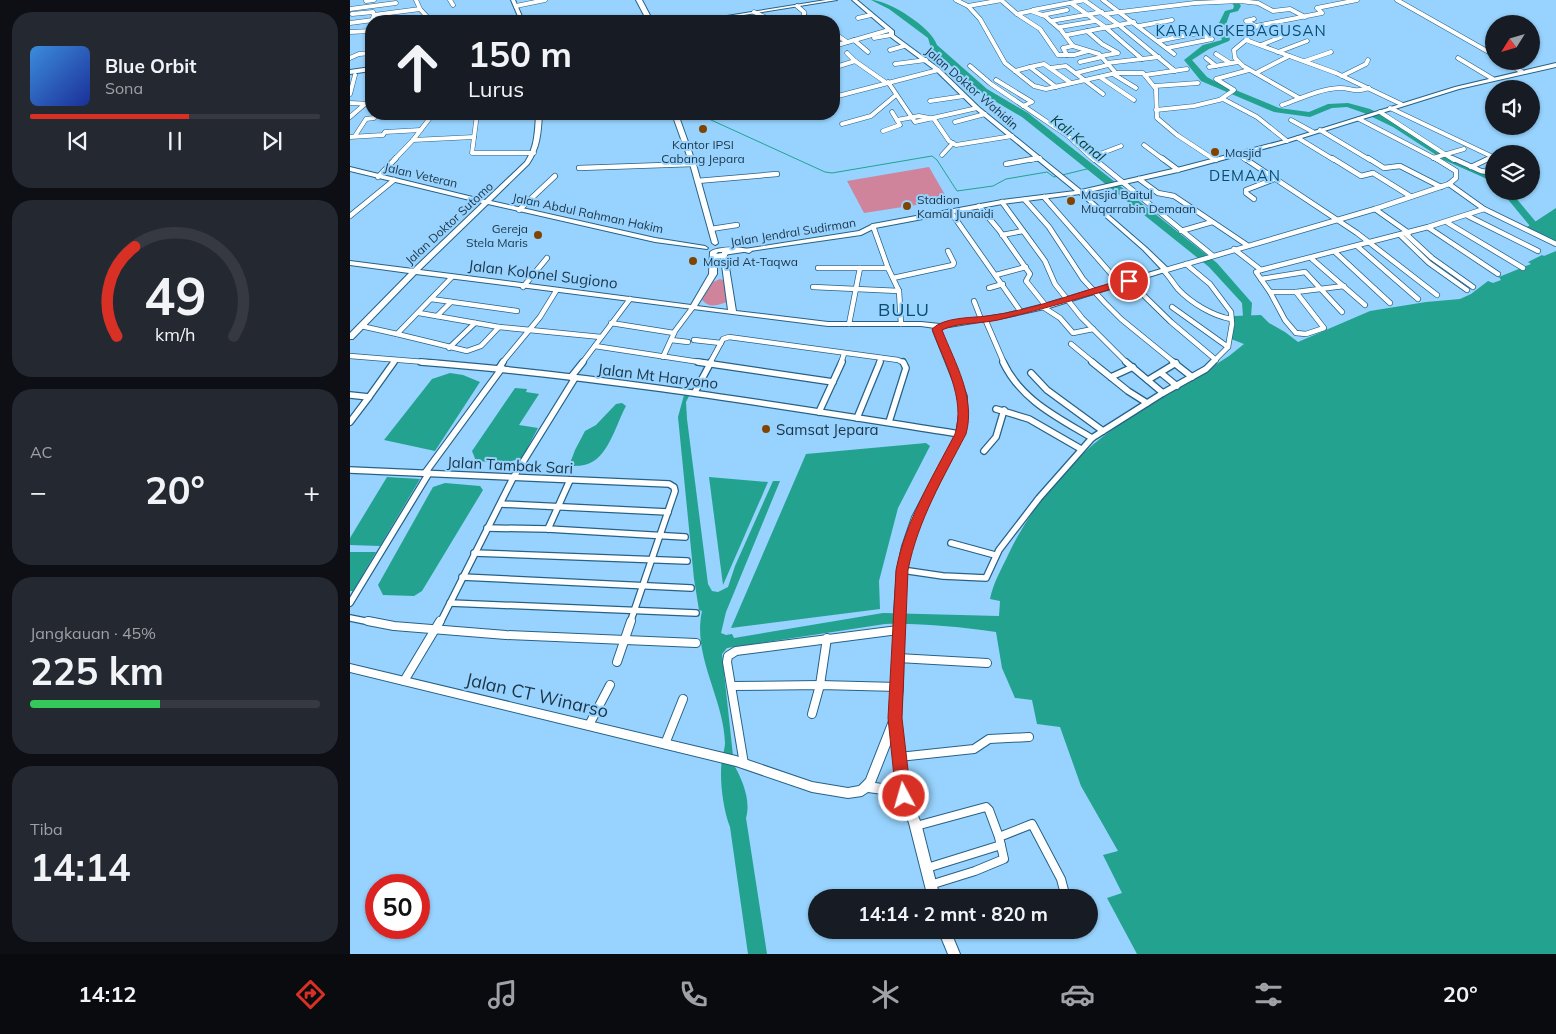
<!DOCTYPE html>
<html lang="id">
<meta charset="utf-8">
<style>
body{margin:0;font-family:Mulish,sans-serif;background:#242831;color:#f1f3f6;height:100vh;display:flex;flex-direction:column;font-size:19px;white-space:nowrap}
*{box-sizing:border-box;margin:0}
p{font-size:16px;color:#9ea1a6}
.icon{flex:none;width:28px;height:28px;fill:none;stroke:currentColor;stroke-width:2;stroke-linecap:round;stroke-linejoin:round}
.map{position:relative;flex:1;overflow:hidden}
.details{display:flex;flex-direction:column;gap:12px;padding:12px;background:#0d0f14;width:350px}
.details>*{flex:none}
.hud{position:absolute;left:15px;top:15px;width:475px;height:105px;border-radius:20px;box-shadow:0 1px 4px #0004;background:#171b24;color:#f1f3f6;overflow:hidden}
.needle{width:32px;rotate:233deg}
.fabs{position:absolute;left:1135px;top:15px;display:grid;gap:10px}
.fabs a{display:grid;place-items:center;width:55px;height:55px;border-radius:50%;background:#171b24;box-shadow:0 1px 4px #0004;font-size:25px}
.speed{position:absolute;left:15px;top:874px;display:flex;gap:10px;font-size:25px;font-weight:700;text-align:center}
.speed>*{display:grid;place-content:center;width:65px;height:65px;border-radius:50%;background:#171b24;box-shadow:0 1px 4px #0004;line-height:1}
.speed .limit{border:8px solid #d22;background:#fff;color:#111}
.pin{position:absolute;display:grid;place-items:center;width:42px;height:42px;color:#fff;margin:-21px;border:2px solid #fff;border-radius:50%;box-shadow:0 1px 5px #0007}
.me{position:absolute;width:55px;margin:-28px;rotate:354deg;stroke-linejoin:round;filter:drop-shadow(0 0 4px #0008)}
.turn{display:flex;align-items:center;gap:18px;height:105px;padding:0 20px;font-size:22px}
.turn .icon{width:65px;height:65px;stroke-width:2.5}
.turn b{display:block;font-size:35px;line-height:42px}
.big{font-size:38px;font-weight:700;line-height:1.1}
.details .widget{flex:1;display:flex;flex-direction:column;justify-content:center;gap:8px;min-width:0;padding:0 18px;border-radius:20px;background:#242831}
.details .dial{align-items:center;gap:0}
.dial svg{height:130px;overflow:visible;fill:none;stroke:#363941;stroke-width:7;stroke-linecap:round;text-anchor:middle}
.dial text{fill:#f1f3f6;stroke:none}
.song{display:flex;align-items:center;gap:15px}
.cover{width:60px;height:60px;border-radius:8px;background:linear-gradient(135deg,hsl(210 70% 55%),hsl(230 70% 35%))}
.played{height:5px;border-radius:2px;background:linear-gradient(90deg,#d93025 55%,#363941 55%)}
.keys{display:flex;justify-content:space-around;direction:ltr}
.heat{display:flex;justify-content:space-between;align-items:center;font-size:28px;direction:ltr}
.charge{height:8px;border-radius:4px;background:linear-gradient(90deg,#34c759 45%,#363941 0)}
.trip{position:absolute;left:458px;top:889px;width:290px;height:50px;border-radius:25px;background:#171b24;box-shadow:0 1px 4px #0004;font-weight:700;line-height:50px;text-align:center}
.menu{display:flex;height:80px;justify-content:space-around;align-items:center;background:#090b0e;color:#9ea1a6}
.menu .icon{width:35px;height:35px}
.menu .on{color:#d93025}
.menu b{font-size:22px;color:#f1f3f6}
main{display:flex;flex:1;min-height:0}
.map>svg:first-child{display:block}
</style>
<main>
<section class="details">
<div class="widget">
<div class="song"><i class="cover"></i><div><b>Blue Orbit</b><p>Sona</p></div></div>
<div class="played"></div>
<div class="keys"><svg class="icon" aria-label="previous" viewBox="0 0 24 24"><path d="M18 5L8 12l10 7zM5 5v14"/></svg><svg class="icon" aria-label="pause" viewBox="0 0 24 24"><path d="M8 5v14M16 5v14"/></svg><svg class="icon" aria-label="next" viewBox="0 0 24 24"><path d="M6 5l10 7-10 7zM19 5v14"/></svg></div>
</div>
<div class="widget dial"><svg viewBox="0 0 100 80">
<path d="M14 69A42 42 0 1 1 86 69"/>
<path d="M14 69A42 42 0 0 1 25 14" stroke="#d93025"/>
<text x="50" y="56" font-size="32" font-weight="700">49</text>
<text x="50" y="72" font-size="11">km/h</text>
</svg></div>
<div class="widget"><p>AC</p>
<div class="heat"><a>−</a><b class="big">20°</b><a>+</a></div>
</div>
<div class="widget"><p>Jangkauan · 45%</p><b class="big">225 km</b><div class="charge"></div></div>
<div class="widget"><p>Tiba</p><b class="big">14:14</b></div>
</section>
<div class="map">
<svg width="1206" height="954" viewBox="0 0 1206 954">
<rect width="100%" height="100%" fill="#97d3fe"/>
<g fill="#cf849c">
<path d="M579 167 598 200 514 213 497 181Z"/>
<path d="M370 279 375 281 379 301C369 305 360 309 352 300L363 282Z"/>
</g>
<g fill="#23a28f">
<path d="M1206 208V243L1177 227Z"/>
<path d="M1206 251V954H787L757 898 772 893 753 855 768 851 731 786 710 727 687 724 682 700 665 698 652 668 646 632C609 627 572 623 535 624L377 648 372 654 384 765C393 781 401 801 396 818L417 954H398L380 827C373 809 369 778 372 759 373 753 375 748 375 743 374 699 342 656 352 611L349 610 344 579 328 417 334 395 339 396 336 402 337 419 358 584 362 591 368 592 378 587 385 566 423 481H430L376 612 371 633 376 635 382 634 384 638 533 613 649 616 650 601 640 599C643 583 652 568 659 553 682 505 722 457 766 427 802 401 842 380 879 356L894 344 881 339 884 316 911 315 919 323 935 332 948 342 1020 311 1076 302 1110 299 1121 294 1138 281 1143 283 1151 280 1149 277 1181 264 1178 262 1192 255 1194 256Z"/>
<path d="M100 373 113 375 130 382 85 451 34 440 82 379Z"/>
<path d="M165 388 177 389 176 392 189 394 169 425 188 428 172 458 154 463 126 461 122 451Z"/>
<path d="M272 403 276 406C267 422 259 455 240 463 234 466 226 466 219 466L225 450 235 431 246 425 266 404Z"/>
<path d="M576 443 580 446 548 508 529 581 530 609 381 628 456 454Z"/>
<path d="M37 477 70 479 30 546 0 545V538Z"/>
<path d="M359 477 418 482 373 585Z"/>
<path d="M95 483 130 486 133 490 72 591 64 596 33 595 28 585 83 487Z"/>
<path d="M0 552H26L3 591H0Z"/>
</g>
<g fill="none" stroke-linecap="round" stroke-linejoin="round">
<path stroke="#23a28f" stroke-width="1" d="M348 114 475 172 482 173 582 156 587 160 607 191 643 186 656 179 697 172 704 177 741 168"/>
<g fill="#23a28f" fill-rule="evenodd">
<path d="M521 0C539 0 582 28 587 45L637 89 678 113 867 263 902 303 901 317H893L892 303 859 267 672 117 631 93 581 48 578 38 539 9Z"/>
<path d="M880 0H887L891 6 888 11 880 13 875 27 880 39 879 41 859 49 842 60 857 77 866 82 929 108 959 112 978 104 998 103 1020 109 1049 123 1100 156 1144 176V182L1094 160 1043 127 1014 113 997 107 982 108 960 117 924 112 851 81 834 60 853 45 872 40 867 27 875 11 883 9 884 6Z"/>
<path d="M1151 191H1160L1186 222V226H1180Z"/>
</g>
<defs>
<g id="street-far3">
<path d="M66 0 70 9 81 21"/>
<path d="M100 0 103 5"/>
<path d="M606 0 618 6"/>
<path d="M651 0 667 14 681 11 695 16 711 30 723 46 749 54 766 73H793L806 89 807 118 827 135 865 160"/>
<path d="M652 0 618 6 630 19 655 63 684 86 696 89 766 73"/>
<path d="M734 0 769 25 825 71"/>
<path d="M753 0 824 54"/>
<path d="M1047 0 1144 55"/>
<path d="M16 1 24 0"/>
<path d="M721 3 755 27 792 59"/>
<path d="M166 6 195 0"/>
<path d="M447 6 454 12V16L464 21"/>
<path d="M0 9 46 3"/>
<path d="M683 10 735 0"/>
<path d="M404 12 423 21"/>
<path d="M2 14 23 12 24 15"/>
<path d="M667 14 690 29 708 55H724L738 51"/>
<path d="M754 14 845 3 890 1 908 3 923 11 940 9 955 17"/>
<path d="M692 15 717 10"/>
<path d="M508 18 521 15"/>
<path d="M904 19 896 21 906 26"/>
<path d="M22 21 24 15 70 9"/>
<path d="M701 21 752 12"/>
<path d="M0 23 23 20"/>
<path d="M789 26 822 20"/>
<path d="M710 27 745 21"/>
<path d="M737 31 752 44 768 53 751 56"/>
<path d="M0 32 21 31"/>
<path d="M484 33 497 42"/>
<path d="M717 35 784 22"/>
<path d="M524 38 541 35"/>
<path d="M504 40 518 52"/>
<path d="M896 40 986 73 1051 104"/>
<path d="M808 41 848 33 862 39 817 48"/>
<path d="M911 45 931 37"/>
<path d="M484 46 539 30"/>
<path d="M540 50 554 46"/>
<path d="M928 52 957 41"/>
<path d="M497 53 505 61"/>
<path d="M866 54 880 63"/>
<path d="M717 55 713 48 723 46"/>
<path d="M0 58 9 54 21 53"/>
<path d="M856 58 866 66"/>
<path d="M1108 58 1143 79"/>
<path d="M955 61 981 52"/>
<path d="M1155 61 1172 72"/>
<path d="M730 62 752 57"/>
<path d="M757 63 809 57"/>
<path d="M545 64 576 60"/>
<path d="M484 65 489 66 505 61 535 82"/>
<path d="M620 66 641 84 718 136 744 160"/>
<path d="M680 67 694 64 721 83"/>
<path d="M859 67 888 62"/>
<path d="M700 68 716 66 753 94"/>
<path d="M665 71 680 67 706 87"/>
<path d="M726 73 758 65"/>
<path d="M906 73 939 56"/>
<path d="M763 74 786 88"/>
<path d="M795 75 837 69"/>
<path d="M992 76 1016 64 1018 60"/>
<path d="M750 77 784 100"/>
<path d="M646 80 682 102 673 106"/>
<path d="M538 82 565 122 627 108"/>
<path d="M805 86 848 83"/>
<path d="M0 94 5 75"/>
<path d="M484 97 588 70"/>
<path d="M949 98 893 66 885 58 884 50 896 40 906 26 972 13 967 8 1007 0"/>
<path d="M871 99 884 90 866 79 899 70"/>
<path d="M580 101 614 96"/>
<path d="M0 103 21 104"/>
<path d="M932 105C950 99 969 89 989 88 1003 88 1002 93 1019 88"/>
<path d="M1040 108 1143 157 1137 160"/>
<path d="M806 110 844 106 873 99 907 117 937 141"/>
<path d="M1030 112 1104 160"/>
<path d="M127 114 122 153H184"/>
<path d="M0 117 15 104"/>
<path d="M1009 119 1088 160"/>
<path d="M547 120 569 116 584 119 599 141 606 145 662 136"/>
<path d="M941 120 963 132"/>
<path d="M605 122 635 114"/>
<path d="M492 124 521 116 546 95"/>
<path d="M970 130 1020 160"/>
<path d="M533 131 550 125 542 112"/>
<path d="M5 136 16 119 24 118 27 114"/>
<path d="M0 137 33 135 35 132 71 130"/>
<path d="M948 138 984 160"/>
<path d="M63 140 124 137"/>
<path d="M794 145 814 160"/>
<path d="M887 154 896 160"/>
<path d="M592 155 603 143"/>
<path d="M742 157 771 146"/>
<path d="M1083 158 1114 149"/>
<path d="M44 160 63 140 83 114"/>
<path d="M681 160 690 158"/>
</g>
<g id="street-far2">
<path d="M743 158 862 255"/>
<path d="M812 158 828 170"/>
<path d="M863 158 866 160"/>
<path d="M894 158 1007 233 1087 295"/>
<path d="M982 158 1011 176 1023 173 1060 196"/>
<path d="M1018 158 1034 168 1050 166 1091 187"/>
<path d="M1102 158 1131 171 1144 173"/>
<path d="M656 164 688 158"/>
<path d="M1121 167 1140 158"/>
<path d="M229 168 343 164"/>
<path d="M28 177 46 158"/>
<path d="M789 179 808 193 824 196 897 245"/>
<path d="M347 181 427 174"/>
<path d="M694 197 770 284"/>
<path d="M904 199 896 193V190L927 178"/>
<path d="M675 200 699 227 733 279 755 303 771 319 825 363"/>
<path d="M652 202 695 261 705 284 732 318 777 363"/>
<path d="M629 206 649 230 680 274 676 281 696 306"/>
<path d="M1025 209 1059 233"/>
<path d="M1134 209 1206 244"/>
<path d="M169 210 205 176"/>
<path d="M600 211 671 312"/>
<path d="M0 216 44 180"/>
<path d="M1118 216 1188 251"/>
<path d="M1098 223 1173 268"/>
<path d="M523 226 538 268 549 291 551 324"/>
<path d="M1079 228 1148 274"/>
<path d="M361 229 387 225"/>
<path d="M831 231 862 222"/>
<path d="M1056 234 1082 258 1123 287"/>
<path d="M652 235 673 231"/>
<path d="M1050 235 1079 263 1117 290"/>
<path d="M1007 246 1068 299"/>
<path d="M884 249 911 270 1078 227 1134 209 1099 184"/>
<path d="M985 252 1040 303"/>
<path d="M962 259 1015 305"/>
<path d="M836 264 860 284 881 312 882 324 878 347 862 363"/>
<path d="M468 268H538"/>
<path d="M813 270C819 276 823 283 828 289 841 303 863 316 881 319"/>
<path d="M816 270 1025 209 1099 184 1106 178V171L1085 158"/>
<path d="M911 270 906 272 920 292"/>
<path d="M646 275 676 267"/>
<path d="M102 277 47 334 117 351 131 346 149 327 251 337"/>
<path d="M543 278 603 265 604 263 598 251"/>
<path d="M911 279 955 272 992 312"/>
<path d="M779 281 821 322 866 360"/>
<path d="M173 287 197 258"/>
<path d="M463 287 549 291"/>
<path d="M639 288 653 284"/>
<path d="M920 292H946L974 328 956 334 946 333 935 320Z"/>
<path d="M946 292 994 286"/>
<path d="M81 299 167 311"/>
<path d="M624 301 631 319"/>
<path d="M693 307 710 318 723 333 743 329"/>
<path d="M822 307 878 347"/>
<path d="M69 313 149 327"/>
<path d="M87 316 101 302"/>
<path d="M635 319 654 363"/>
<path d="M261 323 324 333"/>
<path d="M499 324 510 268"/>
<path d="M11 326 47 334"/>
<path d="M321 340 338 342"/>
<path d="M344 340 371 343"/>
<path d="M721 344 744 363"/>
<path d="M245 346 356 363"/>
<path d="M99 348 125 323"/>
<path d="M0 356 87 363"/>
<path d="M313 357 325 331 343 307"/>
<path d="M43 363 45 360"/>
<path d="M152 363 190 317 206 291"/>
<path d="M232 363 280 299"/>
<path d="M360 363 373 339 379 337 548 360 554 363"/>
<path d="M491 363 494 354"/>
<path d="M529 363 531 358"/>
</g>
<g id="street-far1">
<path d="M71 362C252 376 431 406 610 434"/>
<path d="M348 362 483 382"/>
<path d="M653 362C671 400 707 417 742 438"/>
<path d="M742 362 778 391 797 403"/>
<path d="M776 362 813 393"/>
<path d="M823 362 842 377"/>
<path d="M149 368 153 362"/>
<path d="M681 373 697 390 753 431"/>
<path d="M811 373 827 386"/>
<path d="M221 377 233 362"/>
<path d="M761 377 783 367"/>
<path d="M798 380 826 363"/>
<path d="M345 392 361 362"/>
<path d="M0 395 19 397 0 422"/>
<path d="M19 397 44 362"/>
<path d="M646 409 679 419 731 449"/>
<path d="M469 412 492 362"/>
<path d="M507 418 530 362"/>
<path d="M539 422 556 368 553 362"/>
<path d="M634 451 646 437 654 410"/>
<path d="M0 470 319 484 324 487 325 491 280 623"/>
<path d="M75 473 152 368"/>
<path d="M151 504 318 512"/>
<path d="M137 528 198 529 335 537"/>
<path d="M198 529 220 480"/>
<path d="M601 543 645 555"/>
<path d="M124 553 337 561"/>
<path d="M552 570 593 576 636 578 649 550 689 498 742 438 813 393 856 369 863 362"/>
<path d="M112 577 341 588"/>
<path d="M0 603 79 473"/>
<path d="M100 603 346 613"/>
<path d="M0 618 25 623"/>
<path d="M90 623 163 478 225 378"/>
</g>
<g id="street">
<path d="M18 621 44 626 156 635 346 643"/>
<path d="M548 658 637 663"/>
<path d="M267 662 281 621"/>
<path d="M54 681 90 621"/>
<path d="M382 686 470 685 548 687"/>
<path d="M462 714 470 685 477 638"/>
<path d="M239 725 260 685"/>
<path d="M315 744 333 699"/>
<path d="M549 757 624 749 639 739 679 737"/>
<path d="M394 764 377 662 378 656 386 651 548 630"/>
<path d="M566 826 636 807 639 810 649 837"/>
<path d="M577 868 651 845"/>
<path d="M580 885 625 871 654 859 649 837 682 824 711 879 716 898"/>
</g>
<g id="secondary">
<path d="M161 0H165L174 21H170Z"/>
<path d="M476 0H487L356 21H346Z"/>
<path d="M186 114H192C191 133 190 148 179 164L141 201 305 238 355 246 358 248 357 249 305 242 138 204 70 270 341 305 359 274 360 252C367 246 395 246 402 251L399 253 391 251 379 253 377 255 386 311 478 322H571L590 324 654 314 694 304 811 269 793 250 728 193 727 192 730 190 797 248 820 270 818 271 699 308 654 318 593 328 591 331 617 396V415L614 434 572 517 562 546 557 570 554 613 553 687 550 718 559 795 571 823 590 898H578L559 823 549 799 540 795 518 792 512 796 498 798 462 792 386 766 0 672V664L386 756 462 782 498 788 509 786 516 779 540 718 543 687 544 613 547 570 552 546 562 517 606 434 609 415V396L583 331 585 328 571 326H478L66 274 3 339H0V333L59 273 0 265V261L63 269 132 203 0 171V167L135 200 175 162C185 147 185 131 186 114ZM368 252H372V253L366 254ZM367 258H371L378 310 347 306 367 274ZM542 740 547 787 540 785 525 783Z"/>
<path d="M322 114H328L346 164 368 243 367 244 365 245 362 243 340 164Z"/>
<path d="M588 930H600L610 954H598Z"/>
</g>
<path id="primary" d="M502 0H507L544 31V35L590 69 629 107 731 190 827 168 935 140 1105 87 1206 63V67L1109 89 939 142 828 172 730 194 652 204 525 228 511 235 373 255V253L375 252 509 231 523 224 652 200 725 191 625 109 586 71 539 36V32Z"/>
<g id="highway">
<path d="M286 0H292L303 21H297Z"/>
<path d="M21 67V71L0 74V70Z"/>
</g>
</defs>
<use href="#street-far3" stroke="#266287" stroke-width="5"/>
<use href="#street-far2" stroke="#266287" stroke-width="6"/>
<use href="#street-far1" stroke="#266287" stroke-width="8"/>
<use href="#street" stroke="#266287" stroke-width="10"/>
<use href="#secondary" stroke="#266287" stroke-width="2"/>
<use href="#primary" stroke="#266287" stroke-width="2"/>
<use href="#highway" stroke="#266287" stroke-width="2"/>
<use href="#street-far3" stroke="#fff" stroke-width="4"/>
<use href="#street-far2" stroke="#fff" stroke-width="4.5"/>
<use href="#street-far1" stroke="#fff" stroke-width="5.5"/>
<use href="#street" stroke="#fff" stroke-width="8"/>
<use href="#secondary" fill="#fff" fill-rule="evenodd"/>
<use href="#primary" fill="#fff" fill-rule="evenodd"/>
<use href="#highway" fill="#fff" fill-rule="evenodd"/>
</g>
<path fill="#d93025" stroke="#8d1f18" d="M779 278 782 279V283C738 296 694 309 648 320 630 324 608 322 592 330 605 363 626 398 616 434 593 478 568 520 558 570L552 718 561 796 559 800 554 802 548 800 546 796 538 718 546 570C556 520 582 478 605 434 616 398 594 362 582 329 594 317 620 318 637 316 686 310 732 290 779 278Z"/>
<g fill="#804400" stroke="#97d3fe" stroke-width="2">
<circle cx="353" cy="129" r="5"/>
<circle cx="865" cy="152" r="5"/>
<circle cx="721" cy="201" r="5"/>
<circle cx="557" cy="206" r="5"/>
<circle cx="188" cy="235" r="5"/>
<circle cx="343" cy="261" r="5"/>
<circle cx="416" cy="429" r="5"/>
</g>
<g text-anchor="middle" dominant-baseline="central" stroke-width="4" stroke-linejoin="round" paint-order="stroke">
<g font-size="12" fill="#1c3445" stroke="#97d3fe">
<text transform="translate(622 88) rotate(41)">Jalan Doktor Wahidin</text>
<text transform="translate(71 175) rotate(13)">Jalan Veteran</text>
<text transform="translate(238 213) rotate(12)">Jalan Abdul Rahman Hakim</text>
<text transform="translate(99 223) rotate(-43)">Jalan Doktor Sutomo</text>
<text transform="translate(443 232) rotate(-9)">Jalan Jendral Sudirman</text>
</g>
<g font-size="12" fill="#1c3445" stroke="#97d3fe" text-anchor="start">
<text x="353" y="144" text-anchor="middle">Kantor IPSI<tspan x="353" dy="14">Cabang Jepara</tspan></text>
<text x="875" y="152">Masjid</text>
<text x="731" y="194">Masjid Baitul<tspan x="731" dy="14">Muqarrabin Demaan</tspan></text>
<text x="567" y="199">Stadion<tspan x="567" dy="14">Kamal Junaidi</tspan></text>
<text x="178" y="228" text-anchor="end">Gereja<tspan x="178" dy="14">Stela Maris</tspan></text>
<text x="353" y="261">Masjid At-Taqwa</text>
</g>
<g font-size="14" font-style="italic" fill="#083e36" stroke="#97d3fe">
<text transform="translate(728 138) rotate(39)">Kali Kanal</text>
</g>
<g font-size="15" letter-spacing="1" fill="#0a4c70" stroke="#97d3fe">
<text x="891" y="30">KARANGKEBAGUSAN</text>
<text x="895" y="175">DEMAAN</text>
</g>
<g font-size="15" fill="#1c3445" stroke="#97d3fe">
<text transform="translate(193 274) rotate(7)">Jalan Kolonel Sugiono</text>
<text transform="translate(308 376) rotate(7)">Jalan Mt Haryono</text>
<text transform="translate(160 465) rotate(3)">Jalan Tambak Sari</text>
</g>
<g font-size="15" fill="#1c3445" stroke="#97d3fe" text-anchor="start">
<text x="426" y="429">Samsat Jepara</text>
</g>
<g font-size="18" letter-spacing="1" fill="#0a4c70" stroke="#97d3fe">
<text x="554" y="309">BULU</text>
</g>
<g font-size="18" fill="#1c3445" stroke="#97d3fe">
<text transform="translate(187 695) rotate(13)">Jalan CT Winarso</text>
</g>
</g>
</svg>
<div class="fabs">
<a><svg class="needle" viewBox="-14 -14 28 28"><path d="M0-13l5 13h-10z" fill="#e53935"/><path d="M0 13l5-13h-10z" fill="#9ea1a6"/></svg></a>
<a><svg class="icon" aria-label="sound" viewBox="0 0 24 24"><path d="M4 9h4l5-4v14l-5-4H4zM17 9q2 3 0 6"/></svg></a>
<a><svg class="icon" aria-label="layers" viewBox="0 0 24 24"><path d="M12 4l9 5-9 5-9-5zM3 14l9 5 9-5"/></svg></a>
</div>
<div class="speed"><div class="limit">50</div></div>
<div class="pin" style="left:779px;top:281px;background:#d93025"><svg class="icon" aria-label="arrive" viewBox="0 0 24 24"><path d="M6 21V4h12l-3 4 3 4H6"/></svg></div>
<svg class="me" style="left:554px;top:796px" viewBox="-20 -20 40 40"><circle r="17" fill="#d93025" stroke="#fff" stroke-width="3"/><path d="M0-11L8 9 0 5-8 9z" fill="#fff"/></svg>
<div class="trip">14:14 · 2 mnt · 820 m</div>
<div class="hud">
<div class="turn"><svg class="icon" aria-label="ahead" viewBox="0 0 24 24"><path d="M12 20V5M6 11l6-6 6 6"/></svg><div><b>150 m</b>Lurus</div></div>
</div>
</div>
</main>
<nav class="menu">
<b>14:12</b>
<svg class="icon on" aria-label="directions" viewBox="0 0 24 24"><path d="M12 3l9 9-9 9-9-9zM9 14v-3h6M13 9l2 2-2 2"/></svg>
<svg class="icon" aria-label="music" viewBox="0 0 24 24"><path d="M9 18V5l10-2v13"/><circle cx="6" cy="18" r="3"/><circle cx="16" cy="16" r="3"/></svg>
<svg class="icon" aria-label="phone" viewBox="0 0 24 24"><path d="M5 4h4l2 5-3 2q2 4 5 5l2-3 5 2v4C11 20 4 13 5 4z"/></svg>
<svg class="icon" aria-label="climate" viewBox="0 0 24 24"><path d="M12 3v18M4 7l16 10M4 17L20 7"/></svg>
<svg class="icon" aria-label="car" viewBox="0 0 24 24"><path d="M5 17H2v-5l4-1 3-4h7l3 4 3 1v5h-3M9 17h6M6 11h13"/><circle cx="7" cy="17" r="2"/><circle cx="17" cy="17" r="2"/></svg>
<svg class="icon" aria-label="filters" viewBox="0 0 24 24"><path d="M4 7h16M4 17h16"/><circle cx="9" cy="7" r="2"/><circle cx="15" cy="17" r="2"/></svg>
<b>20°</b>
</nav>
